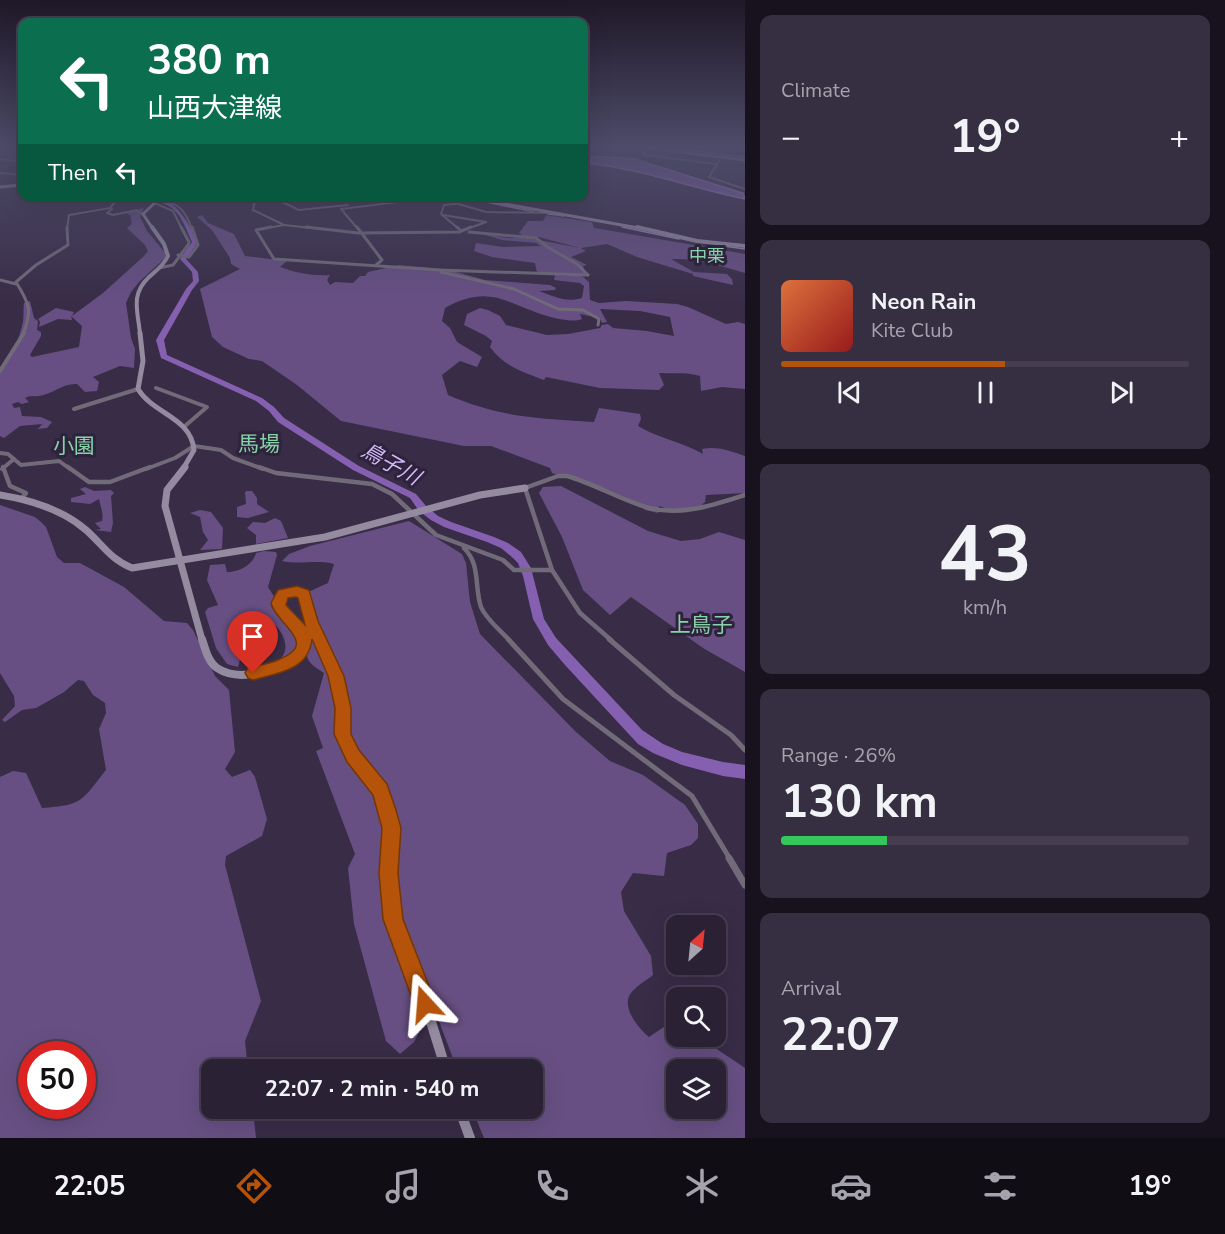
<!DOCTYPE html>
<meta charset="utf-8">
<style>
body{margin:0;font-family:"Nunito Sans","Noto Sans JP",sans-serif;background:#362e41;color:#f1f3f6;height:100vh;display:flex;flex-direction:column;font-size:22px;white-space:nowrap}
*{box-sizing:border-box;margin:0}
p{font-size:20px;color:#a5a3ad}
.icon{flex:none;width:33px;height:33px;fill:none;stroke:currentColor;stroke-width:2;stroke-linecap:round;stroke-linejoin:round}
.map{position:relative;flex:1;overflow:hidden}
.side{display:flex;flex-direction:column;gap:15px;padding:15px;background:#17121d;width:480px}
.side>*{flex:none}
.hud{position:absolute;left:18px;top:18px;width:570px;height:183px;border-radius:12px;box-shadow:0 6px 24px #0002,0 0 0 2px #463e50;background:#0b6e4f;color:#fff;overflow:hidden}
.needle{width:39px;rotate:27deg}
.buttons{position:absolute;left:666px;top:915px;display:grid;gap:12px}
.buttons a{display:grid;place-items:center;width:60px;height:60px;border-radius:12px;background:#2a2135;box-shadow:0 6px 24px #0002,0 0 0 2px #463e50;font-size:30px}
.speed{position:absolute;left:18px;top:1041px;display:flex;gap:12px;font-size:30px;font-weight:700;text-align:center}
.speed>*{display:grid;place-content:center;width:78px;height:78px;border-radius:50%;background:#2a2135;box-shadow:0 6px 24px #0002,0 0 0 2px #463e50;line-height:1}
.speed .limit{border:9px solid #d22;background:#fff;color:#111}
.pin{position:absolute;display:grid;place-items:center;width:51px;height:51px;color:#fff;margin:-62px -26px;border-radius:50% 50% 50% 0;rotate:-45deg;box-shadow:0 0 6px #0007}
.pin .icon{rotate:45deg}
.me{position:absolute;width:66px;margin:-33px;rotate:341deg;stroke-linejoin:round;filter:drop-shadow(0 0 4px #0008)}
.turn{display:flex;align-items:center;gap:21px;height:126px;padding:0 30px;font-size:27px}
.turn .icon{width:78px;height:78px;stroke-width:2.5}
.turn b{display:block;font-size:42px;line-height:51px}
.then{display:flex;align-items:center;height:57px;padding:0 30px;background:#0003;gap:12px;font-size:22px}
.big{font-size:45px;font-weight:700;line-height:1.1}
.side .tile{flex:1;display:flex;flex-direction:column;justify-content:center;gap:9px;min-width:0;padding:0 21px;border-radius:12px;background:#362e41}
.side .dial{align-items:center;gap:0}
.dial b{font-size:78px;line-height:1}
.song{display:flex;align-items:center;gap:18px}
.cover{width:72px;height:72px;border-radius:9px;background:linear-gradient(135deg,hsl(20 70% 55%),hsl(0 70% 35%))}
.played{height:6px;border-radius:3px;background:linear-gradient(90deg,#b45309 55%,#463e50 55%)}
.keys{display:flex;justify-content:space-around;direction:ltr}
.heat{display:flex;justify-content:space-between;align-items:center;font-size:33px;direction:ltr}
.charge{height:9px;border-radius:4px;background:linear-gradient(90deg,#34c759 26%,#463e50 0)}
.trip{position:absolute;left:201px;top:1059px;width:342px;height:60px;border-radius:12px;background:#2a2135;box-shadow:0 6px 24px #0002,0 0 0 2px #463e50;font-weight:700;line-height:60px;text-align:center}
.menu{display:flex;height:96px;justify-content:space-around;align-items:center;background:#110d15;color:#a5a3ad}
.menu .icon{width:42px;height:42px}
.menu .on{color:#b45309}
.menu b{font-size:27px;color:#f1f3f6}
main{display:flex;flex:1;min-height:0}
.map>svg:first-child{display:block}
</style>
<main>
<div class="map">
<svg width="745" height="1138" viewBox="0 0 745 1138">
<rect width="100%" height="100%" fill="#382c47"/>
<g fill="#674f83" fill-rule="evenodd">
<path d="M144 208 140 217 147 231 166 254 165 258 139 282 131 292 126 303 131 338 135 349 134 368 120 366 93 377 99 382 97 391 85 392 77 384C63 383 53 394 39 396 33 397 31 395 25 398L29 402 22 404 18 402 12 404 14 408 20 407 22 416 41 417 52 422 47 428 38 429 42 424 20 426 4 438 0 436V370C12 357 19 340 23 322 24 316 23 309 24 303L30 301 34 318 38 321 37 330 41 332V336L30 355 32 357 79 347 82 326 71 316 72 320 58 319 39 327 40 322 38 319 56 308 74 312 72 316 103 293 144 256 148 251 145 245 127 228 132 224 130 215 127 214 131 211Z"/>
<path d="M202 215 208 223 234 234 245 256 287 261 280 267C296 273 313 276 330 275L327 280 330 285 335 282 353 283 360 276H365L368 272 399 265 445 269 485 280 550 285 556 288 555 290 539 291C553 296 567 303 582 298L584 286 580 283 554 280 555 275 582 276 589 282 590 300 599 303 626 301 677 304 688 307 726 324 738 322 745 324V389L722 387 701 391 700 376C687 372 673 374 659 373L664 385 659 390 600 388 546 377 544 380C522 372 504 366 490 347L492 341 486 336 464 325 467 314 480 308 488 310 500 316 506 325 547 335 568 334 600 328 602 325 608 324 613 328 647 331 674 336 670 317 640 311 600 309 607 322 602 323 600 318 580 314 582 319C575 322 567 320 559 319 513 310 494 280 445 308L442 321 450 328 457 342 482 357 477 367 460 361 442 375 448 395C501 418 538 418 594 422L599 408 640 414 641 419 638 426C658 438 682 442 703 454L702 449C718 446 730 451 745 456V493L706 495 705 502 697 509 679 513 659 506 658 513 645 510 639 504 622 496 552 473 550 468 491 446H464L341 421 297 385 262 361 249 359 223 347 212 337 200 289 240 269 231 264 230 258 212 230 197 217Z"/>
<path d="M546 215 592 222 594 228 601 229 745 254V273C721 266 697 258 671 259L694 272 727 274 732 279 733 285 693 276V274L637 257 607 244 581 248 586 251 571 257 587 265 583 266 586 274 537 273 535 263 492 257 474 251 476 243 503 247 541 246 536 243 502 240 479 233 507 238H528L580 248 539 237H525L519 233 528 221H543Z"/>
<path d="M561 486 648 531 681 541 700 539 719 532 745 540V672L703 648 631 597 610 615 583 590 562 537 539 493 543 487Z"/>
<path d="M85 487 94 491 111 490 114 493 111 496 113 523 111 532 95 530 101 529 95 523 102 521C104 514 100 505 99 499L90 504 71 502V498L86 494 80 489Z"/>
<path d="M247 491H252L257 498V504L269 512 248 518 237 517V507L246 504 245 492Z"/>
<path d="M0 505 35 517 41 522 46 527 57 557 64 563H80L124 587 164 621 187 623 193 630 215 676 229 690 235 752 225 769 232 777 250 770 255 777 267 819 262 836 226 856 225 865 261 1001 245 1041 248 1069 212 1070V1108L253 1109 256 1138H0V777L13 771 26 773 42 808C84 805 81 801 106 770L99 729 106 713 105 703 93 695 84 681 78 680 64 692 36 708 22 710 5 722 2 720 15 706 14 696 0 673ZM32 1054H82V1106H32Z"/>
<path d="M200 510 211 512 223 528 222 549 200 550 208 540 203 532 200 517 190 513Z"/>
<path d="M275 518 281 521 288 538 256 544V535L247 528 253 522 265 523Z"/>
<path d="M409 521 462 554 466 563 470 602 480 634 576 732 610 761 643 775 685 805 698 824V838L691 845 667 853 664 876 633 873 621 892 624 911 651 956 653 975C647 980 636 986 631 993 620 1006 639 1029 649 1037L676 1019V1036L699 1037 745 1068V1138H484L472 1109 532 1108V1070L457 1069 399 915 396 867 397 826 385 789 354 750 346 729 345 699 335 665 307 612 306 593 328 583 334 564C319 559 300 565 282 561L289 554 310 546ZM676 1070H716V1108H676Z"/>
<path d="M264 551 276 552 277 555 268 587 275 598 271 606C282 622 304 629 300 650L283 662 282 657C292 643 278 626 267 617L248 628 238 667 227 664 216 648 205 612 208 608 218 605 207 580 210 565 225 564 227 572C239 572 253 565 256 553Z"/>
<path d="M311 639H314L326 655 334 678 341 734 379 792 388 828V920L398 959 425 1021 414 1042 400 1054 386 1041 354 924 348 868 355 854 316 751 323 748 312 716 324 673C308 663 302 658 311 639Z"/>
</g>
<path fill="#8660b0" stroke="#9e81be" stroke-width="1.5" d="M597 156 634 159 743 193 745 199C691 188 639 168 584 163V159Z"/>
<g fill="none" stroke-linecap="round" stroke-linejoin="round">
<g stroke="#9e81be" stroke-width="1.5">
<path d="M656 146 745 157"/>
<path d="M486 202 534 212"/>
<path d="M548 214 564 216"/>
<path d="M622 227 679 239"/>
<path d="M716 245 745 249"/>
</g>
<path fill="#8660b0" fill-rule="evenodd" d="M143 196C176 196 184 216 198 242L186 259 198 272 199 281 192 290 164 340 167 355 262 398 274 407 284 418 359 466 416 494 426 506 438 516 451 522 494 537 508 543 521 552 531 568 544 619 556 638 642 730 663 744 682 752 723 762 745 765V779L723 776 682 765 653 753 638 744 565 665 548 645 533 619 523 576 518 563 513 558 501 548 487 542 444 527 431 520 419 511 410 498 353 470 278 422 269 411 256 401 161 358 156 340 186 289 193 281 192 272 180 259 192 242C186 229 181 212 167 205 159 201 150 200 143 196Z"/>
<g stroke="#716b79" stroke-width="2">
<path d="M648 147 643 155 716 164"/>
<path d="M0 159 22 162"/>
<path d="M719 161 709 177 745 189"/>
<path d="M0 173 22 175"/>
<path d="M138 196 173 211 182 229"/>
<path d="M152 196C176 204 183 204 192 229"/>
<path d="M262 197 254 204 253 210 284 225 320 229"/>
<path d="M272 197 299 210 348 205"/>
<path d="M455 203 486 212 547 213"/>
<path d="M455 204 444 205 441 214 459 229"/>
<path d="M112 209 107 213 113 215 137 210 144 216"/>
<path d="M443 215 486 222 467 229"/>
<path d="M67 229 69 215 110 208 120 196"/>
<path d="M262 229 284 225"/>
<path d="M358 229 341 209 431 198 447 199"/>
</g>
<g stroke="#716b79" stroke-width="3">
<path d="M271 227 256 230 274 259 439 270 588 275"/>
<path d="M306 227 358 233 459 232 471 227"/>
<path d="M357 227 382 260 376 265"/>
<path d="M457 227 461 231"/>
<path d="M469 232 536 238 549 248 577 264 588 275"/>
<path d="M178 255 189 257 198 245 192 227"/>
<path d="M159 268 173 265 188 245 189 242 181 227"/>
<path d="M441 272 514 289 558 309 583 310 599 319 598 325"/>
<path d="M0 280 16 284"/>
<path d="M23 334C33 310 29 303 16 282L36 265 68 245 67 227"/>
</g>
<g stroke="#716b79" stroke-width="4">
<path d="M0 371 24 333"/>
<path d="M156 388 207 407 185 426"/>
<path d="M74 409 138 389"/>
<path d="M0 453 8 454 21 465 59 461 70 469"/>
<path d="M2 469 14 459"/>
<path d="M146 469 175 458 194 446 221 450 233 458 263 469"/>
</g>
<g stroke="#716b79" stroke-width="4.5">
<path d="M3 467 10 486 26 493 22 498"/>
<path d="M68 467 89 482H110L150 467"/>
<path d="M259 467 276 473 372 484 392 494 436 535 503 560 514 570H552"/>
<path d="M464 548C481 565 474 586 481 607 486 619 500 630 509 640"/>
<path d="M611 640 580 613 552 570 525 488 558 476H567C595 484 621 500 649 508 681 516 715 505 745 495"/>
</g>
<g stroke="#716b79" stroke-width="5">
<path d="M508 639 563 699 692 796 730 859"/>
<path d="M609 639 674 695 731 735 745 750"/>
</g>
<path stroke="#716b79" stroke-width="7" d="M729 858 745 885"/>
<g stroke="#948ba1" stroke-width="3">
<path d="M633 146 745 160"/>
<path d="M0 187 22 185"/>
<path d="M460 196 644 229"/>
<path d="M153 229 143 214 162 196"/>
</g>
<g stroke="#948ba1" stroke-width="4">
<path d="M637 227 697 241 745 246"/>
<path d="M140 334C138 311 130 295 149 277 156 271 164 265 168 256L164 244 152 227"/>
</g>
<path stroke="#948ba1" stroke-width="5" d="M140 333 143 361 138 389C153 414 191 417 194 450L183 469"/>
<g stroke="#948ba1" stroke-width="7">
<path d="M185 467 167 490 165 506 202 640"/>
<path d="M0 495C31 500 62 509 86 530 102 544 111 560 132 568L325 537 480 495 525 488"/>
<path d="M305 640 297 624 279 608V598C287 591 294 591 304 594L310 621 319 640"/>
</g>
<g stroke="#948ba1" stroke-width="8">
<path d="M202 639C205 648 208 662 217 668 241 684 283 669 301 651L304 639"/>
<path d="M318 639 336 676 343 708 342 734 353 756 381 790 391 828 389 859"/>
</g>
<g stroke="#948ba1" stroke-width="10">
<path d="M389 858C386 908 401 936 418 982 428 1011 437 1041 446 1070"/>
<path d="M459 1108 470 1138"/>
</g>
</g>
<linearGradient id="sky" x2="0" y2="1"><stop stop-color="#1f1827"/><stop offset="0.48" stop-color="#4d4b69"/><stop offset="1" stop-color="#4d4b69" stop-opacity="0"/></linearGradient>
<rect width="745" height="305" fill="url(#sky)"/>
<path fill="#b45309" stroke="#753606" stroke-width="1.5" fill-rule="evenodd" d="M297 586 309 590 318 621 344 676 351 708V734L359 750 387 784 396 810 401 828 398 873 403 919 436 1004 433 1012 425 1015 417 1012 383 919 379 873 382 828 377 810 373 795 347 762 334 734 335 708 328 676 312 639C309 670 278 673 253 680L248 678 245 673 248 668C258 665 270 664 280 659 320 643 275 623 271 603L278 590ZM296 597 298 598 305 625 286 605 288 598Z"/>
<g text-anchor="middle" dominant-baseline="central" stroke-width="6" stroke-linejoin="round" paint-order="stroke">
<g font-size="18" fill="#86d3a7" stroke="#2e223c">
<text x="707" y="256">中栗</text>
</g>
<g font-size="21" fill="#86d3a7" stroke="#2e223c">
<text x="259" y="444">馬場</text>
<text x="74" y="446">小園</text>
<text x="701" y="625">上鳥子</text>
</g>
<g font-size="21" font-style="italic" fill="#d5b9f9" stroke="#2e223c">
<text transform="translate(391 464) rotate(29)">鳥子川</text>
</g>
</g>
</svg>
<div class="buttons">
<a><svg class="needle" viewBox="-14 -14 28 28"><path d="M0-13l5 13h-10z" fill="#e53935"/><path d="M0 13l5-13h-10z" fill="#a5a3ad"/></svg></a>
<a><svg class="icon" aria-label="search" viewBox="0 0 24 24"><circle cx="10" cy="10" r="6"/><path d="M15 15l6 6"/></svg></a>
<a><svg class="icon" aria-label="layers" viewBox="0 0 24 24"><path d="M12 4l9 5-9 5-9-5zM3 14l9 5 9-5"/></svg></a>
</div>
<div class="speed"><div class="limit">50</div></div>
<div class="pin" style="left:253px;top:673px;background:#d93025"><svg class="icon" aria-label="arrive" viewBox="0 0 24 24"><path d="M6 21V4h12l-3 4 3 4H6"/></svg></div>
<svg class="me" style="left:425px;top:1004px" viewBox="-20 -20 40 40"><path d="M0-17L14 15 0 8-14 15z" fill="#b45309" stroke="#fff" stroke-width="4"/></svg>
<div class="trip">22:07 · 2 min · 540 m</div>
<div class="hud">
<div class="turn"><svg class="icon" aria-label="left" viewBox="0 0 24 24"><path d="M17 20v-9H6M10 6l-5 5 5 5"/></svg><div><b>380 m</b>山西大津線</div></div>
<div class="then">Then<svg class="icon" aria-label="left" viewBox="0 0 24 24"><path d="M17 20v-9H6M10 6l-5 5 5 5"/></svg></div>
</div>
</div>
<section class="side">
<div class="tile"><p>Climate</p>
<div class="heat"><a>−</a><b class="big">19°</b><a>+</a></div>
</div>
<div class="tile">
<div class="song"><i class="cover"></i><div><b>Neon Rain</b><p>Kite Club</p></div></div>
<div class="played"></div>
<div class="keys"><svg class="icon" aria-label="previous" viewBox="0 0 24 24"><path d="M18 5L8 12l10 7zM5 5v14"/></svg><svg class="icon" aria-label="pause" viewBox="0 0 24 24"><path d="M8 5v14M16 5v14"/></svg><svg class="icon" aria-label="next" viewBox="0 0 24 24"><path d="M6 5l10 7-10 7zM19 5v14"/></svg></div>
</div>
<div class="tile dial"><b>43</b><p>km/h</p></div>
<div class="tile"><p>Range · 26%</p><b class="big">130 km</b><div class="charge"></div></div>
<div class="tile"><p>Arrival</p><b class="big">22:07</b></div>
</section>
</main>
<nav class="menu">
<b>22:05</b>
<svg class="icon on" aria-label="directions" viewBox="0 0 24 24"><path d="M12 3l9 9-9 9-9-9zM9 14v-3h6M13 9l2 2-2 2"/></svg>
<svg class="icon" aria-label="music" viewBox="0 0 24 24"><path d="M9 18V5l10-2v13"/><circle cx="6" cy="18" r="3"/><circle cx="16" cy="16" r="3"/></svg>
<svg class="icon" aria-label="phone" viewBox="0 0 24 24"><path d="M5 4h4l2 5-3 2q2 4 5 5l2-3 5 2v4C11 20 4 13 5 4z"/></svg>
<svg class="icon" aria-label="climate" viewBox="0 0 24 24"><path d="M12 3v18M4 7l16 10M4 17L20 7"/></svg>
<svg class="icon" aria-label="car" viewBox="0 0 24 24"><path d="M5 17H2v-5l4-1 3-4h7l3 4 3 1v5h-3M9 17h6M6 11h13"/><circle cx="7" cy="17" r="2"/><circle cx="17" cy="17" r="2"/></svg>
<svg class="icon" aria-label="filters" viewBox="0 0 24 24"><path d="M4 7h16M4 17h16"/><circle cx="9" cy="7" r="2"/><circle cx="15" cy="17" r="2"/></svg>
<b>19°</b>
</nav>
